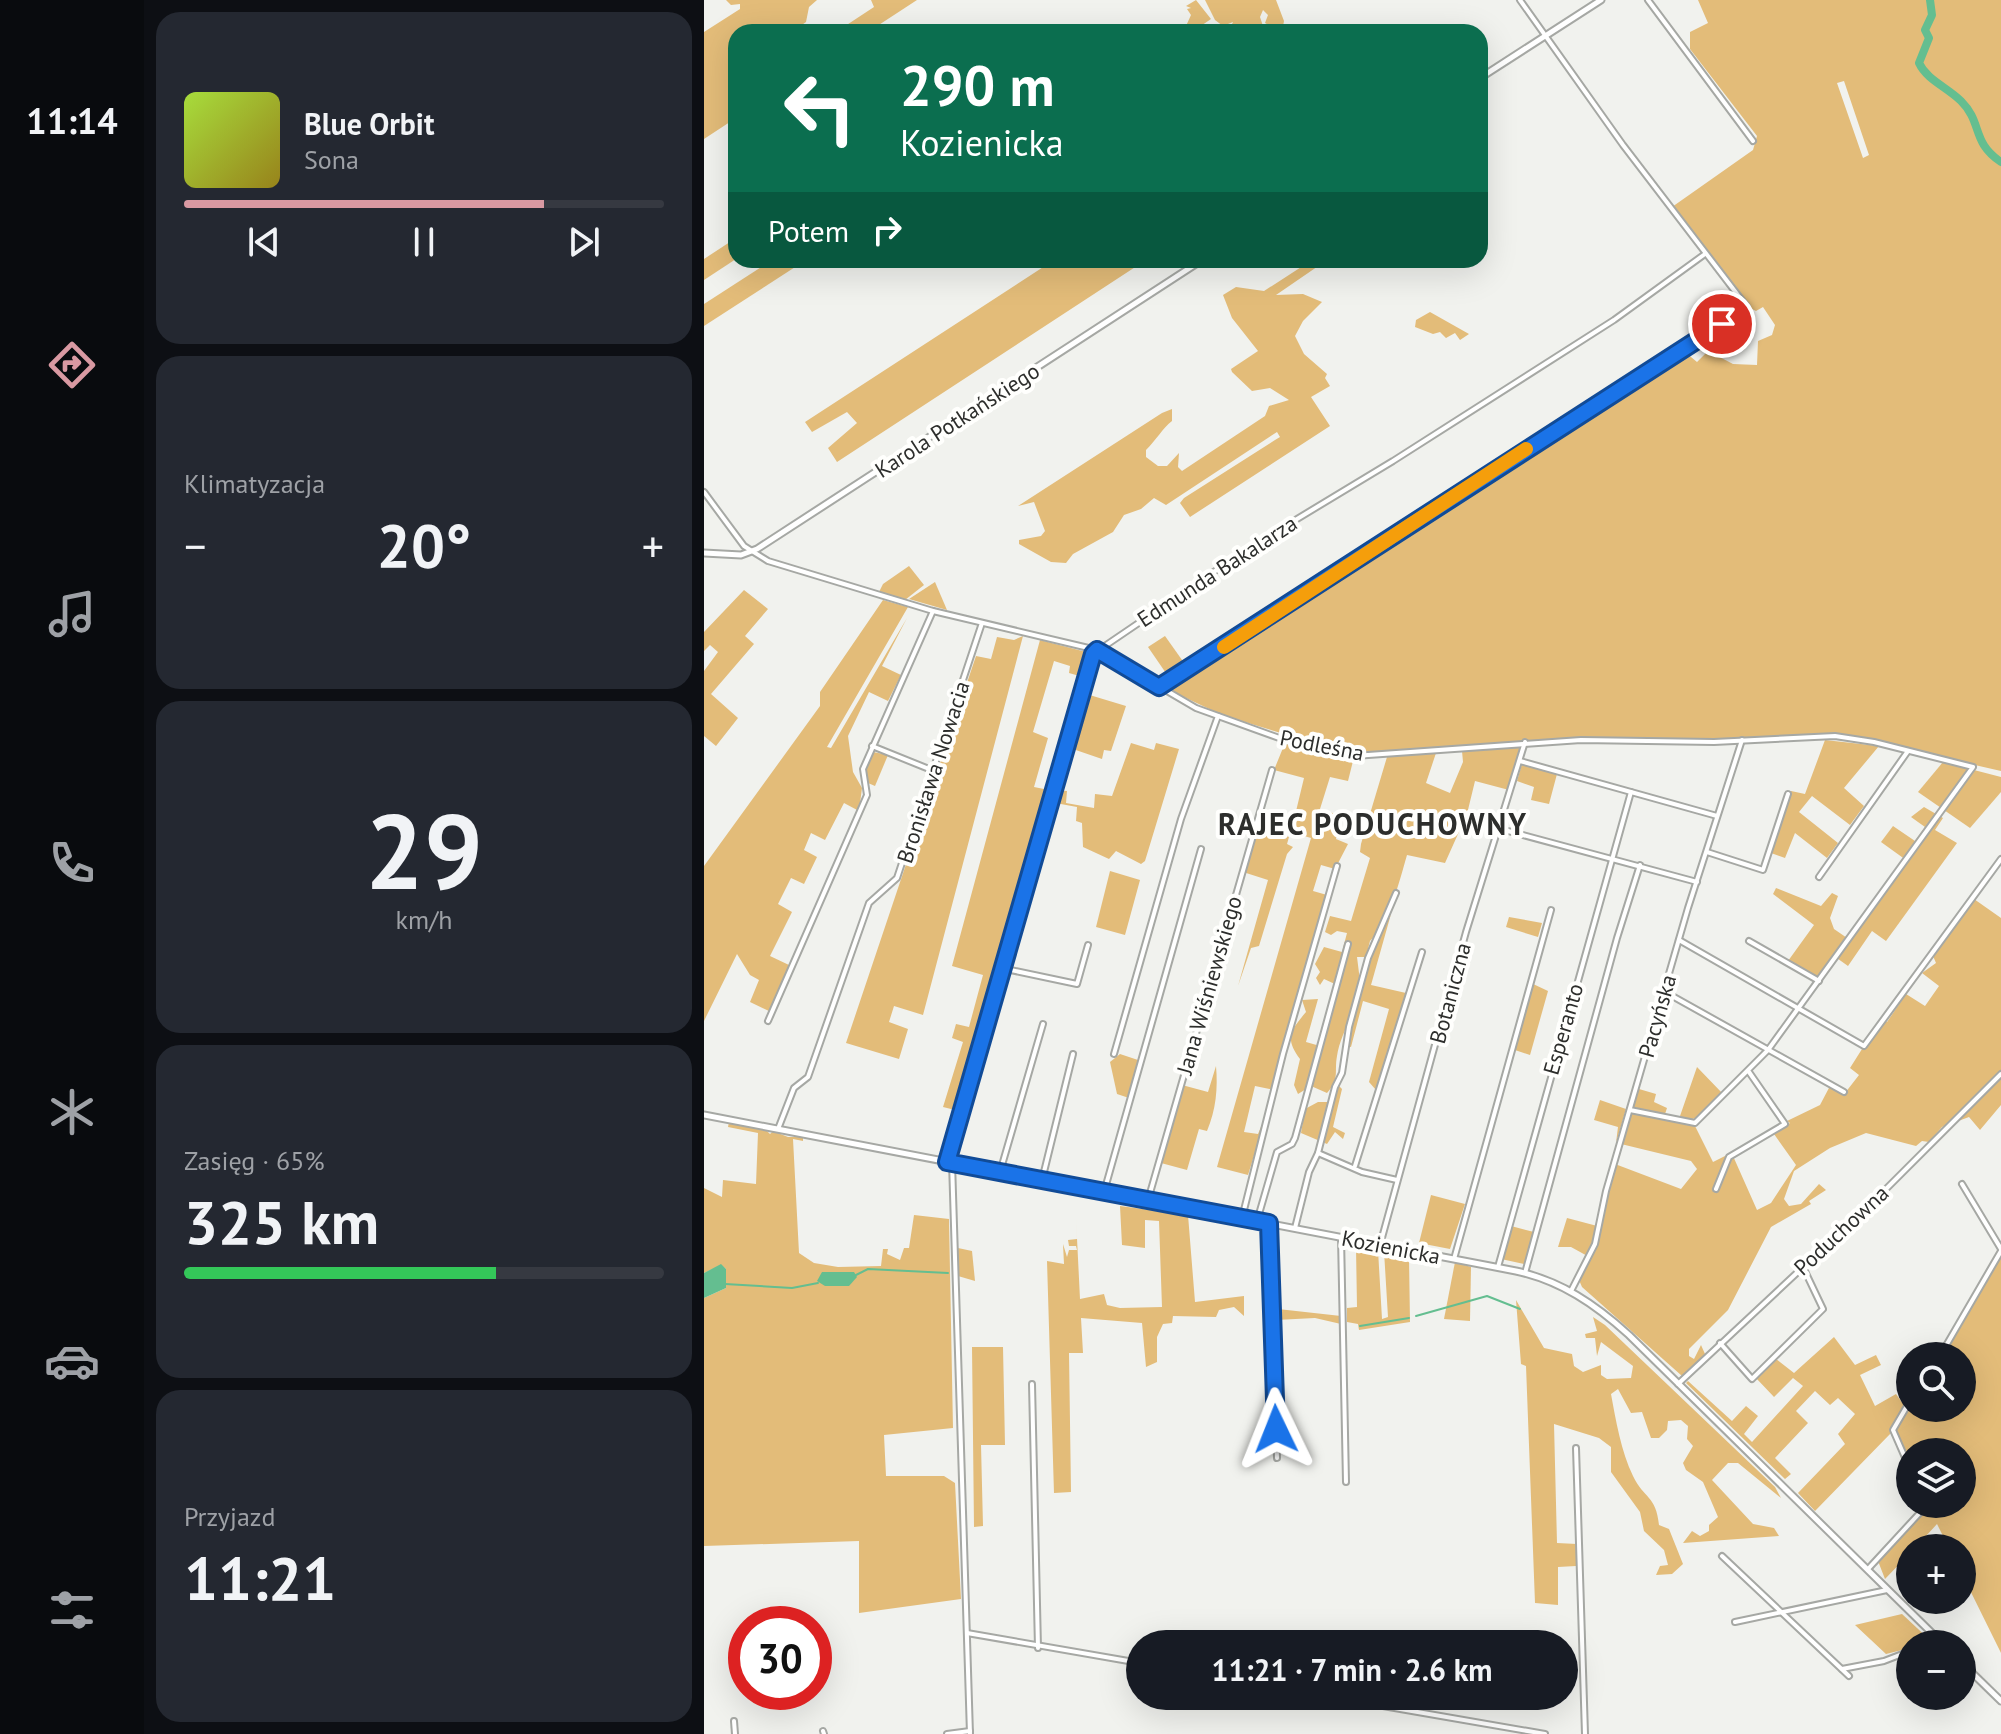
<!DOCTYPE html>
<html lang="pl">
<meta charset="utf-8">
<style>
body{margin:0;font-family:"PT Sans",sans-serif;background:#242831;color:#f1f3f6;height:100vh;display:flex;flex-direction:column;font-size:30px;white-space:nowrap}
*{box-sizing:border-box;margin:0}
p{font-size:26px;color:#9ea1a6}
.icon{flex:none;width:44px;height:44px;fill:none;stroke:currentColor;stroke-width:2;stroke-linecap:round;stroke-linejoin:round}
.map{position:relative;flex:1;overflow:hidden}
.side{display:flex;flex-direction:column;gap:12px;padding:12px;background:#0d0f14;width:560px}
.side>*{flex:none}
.hud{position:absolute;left:24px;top:24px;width:760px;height:244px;border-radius:24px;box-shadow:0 8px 32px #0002;background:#0b6e4f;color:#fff;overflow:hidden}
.tools{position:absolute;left:1192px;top:1342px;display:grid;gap:16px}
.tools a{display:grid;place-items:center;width:80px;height:80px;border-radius:50%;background:#171b24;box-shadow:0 8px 32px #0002;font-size:40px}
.speed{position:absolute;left:24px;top:1606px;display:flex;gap:16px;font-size:40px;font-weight:700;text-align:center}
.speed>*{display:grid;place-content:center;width:104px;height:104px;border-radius:50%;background:#171b24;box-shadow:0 8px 32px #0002;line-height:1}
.speed .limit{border:12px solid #d22;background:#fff;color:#111}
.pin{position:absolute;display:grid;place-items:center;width:68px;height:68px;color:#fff;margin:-34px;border:4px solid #fff;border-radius:50%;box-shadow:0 2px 8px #0007}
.me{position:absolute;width:88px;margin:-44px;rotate:358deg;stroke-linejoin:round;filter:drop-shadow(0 0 6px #0008)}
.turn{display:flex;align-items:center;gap:28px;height:168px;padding:0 40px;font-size:36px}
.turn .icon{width:104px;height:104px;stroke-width:2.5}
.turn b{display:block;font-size:56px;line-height:68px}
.then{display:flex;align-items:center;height:76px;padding:0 40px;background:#0003;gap:16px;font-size:30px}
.big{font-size:60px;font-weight:700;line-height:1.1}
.side .widget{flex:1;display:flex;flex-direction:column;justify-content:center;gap:12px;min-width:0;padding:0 28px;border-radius:24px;background:#242831}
.side .dial{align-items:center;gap:0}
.dial b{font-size:104px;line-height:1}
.song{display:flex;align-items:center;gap:24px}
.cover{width:96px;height:96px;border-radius:12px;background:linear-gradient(135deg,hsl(80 70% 55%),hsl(50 70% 35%))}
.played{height:8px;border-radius:4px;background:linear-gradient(90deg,#d999a2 75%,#363941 75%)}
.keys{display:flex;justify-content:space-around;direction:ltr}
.heat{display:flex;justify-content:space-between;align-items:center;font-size:44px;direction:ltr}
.charge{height:12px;border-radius:6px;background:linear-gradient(90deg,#34c759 65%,#363941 0)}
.trip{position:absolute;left:422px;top:1630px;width:452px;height:80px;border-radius:40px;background:#171b24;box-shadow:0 8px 32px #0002;font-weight:700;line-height:80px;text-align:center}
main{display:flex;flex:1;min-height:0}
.dock{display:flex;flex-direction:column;width:144px;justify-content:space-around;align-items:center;background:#090b0e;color:#9ea1a6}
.dock .icon{width:56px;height:56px}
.dock .current{color:#d999a2}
.dock b{font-size:36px;color:#f1f3f6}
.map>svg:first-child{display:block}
</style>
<main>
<nav class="dock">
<b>11:14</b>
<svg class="icon current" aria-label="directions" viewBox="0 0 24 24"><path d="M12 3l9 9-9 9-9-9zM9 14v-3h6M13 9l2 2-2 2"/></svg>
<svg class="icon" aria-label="music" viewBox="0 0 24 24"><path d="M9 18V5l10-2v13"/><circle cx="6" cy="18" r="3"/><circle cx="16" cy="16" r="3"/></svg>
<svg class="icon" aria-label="phone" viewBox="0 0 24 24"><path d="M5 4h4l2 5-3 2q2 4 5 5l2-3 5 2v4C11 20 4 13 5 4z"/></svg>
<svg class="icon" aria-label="climate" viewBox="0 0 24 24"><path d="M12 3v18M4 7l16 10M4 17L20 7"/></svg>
<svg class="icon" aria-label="car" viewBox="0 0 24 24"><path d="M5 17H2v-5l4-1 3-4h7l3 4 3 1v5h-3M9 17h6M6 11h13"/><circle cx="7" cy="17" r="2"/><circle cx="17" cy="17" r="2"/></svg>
<svg class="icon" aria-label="filters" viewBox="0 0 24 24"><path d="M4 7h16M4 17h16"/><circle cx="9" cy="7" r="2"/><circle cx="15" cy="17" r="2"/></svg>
</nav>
<section class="side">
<div class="widget">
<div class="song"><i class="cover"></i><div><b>Blue Orbit</b><p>Sona</p></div></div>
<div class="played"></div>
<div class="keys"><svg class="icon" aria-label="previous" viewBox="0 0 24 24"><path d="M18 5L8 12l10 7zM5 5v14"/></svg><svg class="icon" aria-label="pause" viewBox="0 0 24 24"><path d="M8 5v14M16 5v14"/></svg><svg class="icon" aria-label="next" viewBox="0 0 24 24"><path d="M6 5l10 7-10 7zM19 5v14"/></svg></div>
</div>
<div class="widget"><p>Klimatyzacja</p>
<div class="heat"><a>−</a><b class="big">20°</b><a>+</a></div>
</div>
<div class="widget dial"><b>29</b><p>km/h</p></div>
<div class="widget"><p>Zasięg · 65%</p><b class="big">325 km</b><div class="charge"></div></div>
<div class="widget"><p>Przyjazd</p><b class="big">11:21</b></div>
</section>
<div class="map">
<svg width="1297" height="1734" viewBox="0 0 1297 1734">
<rect width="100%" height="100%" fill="#f1f2ee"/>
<g fill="#e3bc79" fill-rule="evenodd">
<path d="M22 0H113L105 7 102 22 88 32H32V118L0 139V32L36 9V4L27 5Z"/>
<path d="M167 0H213L164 32H132L170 7Z"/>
<path d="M492 0 507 19 488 32 482 26 487 15 483 9 487 8 482 6Z"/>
<path d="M501 0H572L580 21 578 32H567L568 27 561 23 564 15 559 10 556 17 561 32H550L551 24 544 32H524L529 22 519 26 511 20Z"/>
<path d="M994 0H1297V771L1131 733 1011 740 875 737 684 753 639 752 518 715 465 690 463 684 960 363 981 352 993 362 1004 351 1029 364 1053 365 1054 341 1068 335 1071 325 1059 307 1052 311 1046 308 968 207 1049 150 1053 136 986 49V32L1004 23ZM1140 81 1165 155 1159 158 1133 83Z"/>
<path d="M32 238V259L0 280V259Z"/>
<path d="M68 260H102L0 326V304Z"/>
<path d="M350 260H442L133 462 124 448 153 423 143 412 108 432 101 422Z"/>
<path d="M608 260H623L572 295 599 294 618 302 599 321 591 336 600 354 623 374 621 378 626 386 607 397 626 426 486 517 476 503 480 498 571 440 576 437 573 432 462 505 450 498 437 509 420 515 409 532 369 554 362 563 347 562 315 544V540L337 536 341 531 330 502 314 506 458 413 468 409V421C459 428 452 440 442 450V457L454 466H463L475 453 474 467 478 471 561 416 565 406 585 400 566 388 548 391 528 372 527 369 554 351 528 318 519 295 532 287 560 291Z"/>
<path d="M726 312 765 334 756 340 751 333 742 338 736 332 729 334 711 327 712 320Z"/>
<path d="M205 566 220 585 201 600 175 592 179 584Z"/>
<path d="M231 582 243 610 205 599Z"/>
<path d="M40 590 64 609 41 636 50 644 7 694 34 718 12 746 0 736V671L14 652 6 645 0 651V632Z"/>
<path d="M179 600 204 607 123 747 127 748 203 618 178 666 197 675 184 701 165 692 144 736 149 772 158 788 155 811 140 803 121 840 107 833 100 850 113 857 100 884 87 878 74 904 88 912 66 956 85 965 67 1012 46 1002 55 980 46 975 33 954 0 1021V866L116 706V692Z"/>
<path d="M319 636 219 1015 190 1006 185 1022 204 1029 195 1059 142 1043 272 656 287 659 293 637 310 640Z"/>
<path d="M461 636 483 667 466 679 444 647Z"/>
<path d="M336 640 386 653 379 677 365 673 366 666 350 661 329 732 344 738 330 787 345 790 255 1111 239 1107 259 1042 248 1038 252 1024 265 1027 279 975 248 966Z"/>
<path d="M379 693 422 706 407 751 400 750 398 759 363 747Z"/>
<path d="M1121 740 1175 746 1140 788 1160 806 1146 825 1108 796 1095 812 1134 843 1123 858 1091 833 1081 858 1067 853 1087 791 1101 794Z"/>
<path d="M427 743 450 750 452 743 475 749 441 861 437 864 412 851 405 859 379 847 378 823 372 821 373 807 346 802 350 790 363 791 362 803 390 808 391 794 408 796Z"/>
<path d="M581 743 650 757 644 781 626 777 616 809 638 816 632 839 644 844 631 869 617 865 609 891 623 895 570 1090 551 1086 540 1132 554 1134 564 1110 544 1175 513 1167 607 838 587 832 600 778 570 770Z"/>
<path d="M816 746 805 790 771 781 763 814 741 863 703 855C695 883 686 920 666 941L662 957H653L656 981 687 914 667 985 702 993 672 1090 665 1082 685 1009 659 1001 647 1047 643 1046 651 1012C643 1024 635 1042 633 1056 630 1072 636 1079 623 1093L607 1086 594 1094 590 1085 596 1059C580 1038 587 1030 602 1012L598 1000 614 999 602 1042 616 1046 633 985 620 979 616 985 612 978 616 972 611 964 620 947 638 952 643 933 633 931 627 935 621 932 626 916 647 921 666 858 656 852 657 844 683 757 732 753 722 783 746 793 759 762 758 751Z"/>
<path d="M169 752 184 755 171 786 164 783 161 768Z"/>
<path d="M1239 762 1297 777V792L1266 828 1214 792Z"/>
<path d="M818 764 853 774 845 804 827 800 830 787 813 781Z"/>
<path d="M1220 807 1239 818 1231 830 1253 843 1182 941 1168 931 1144 966 1130 956 1114 978 1084 961 1110 925 1069 894 1072 888 1117 906 1128 893 1134 896 1126 918 1130 929 1146 940 1202 860 1177 842 1189 826 1211 841 1221 827 1207 817Z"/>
<path d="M552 826 585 837 583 844 589 847 583 854 555 946 547 948 534 986 564 880 539 872Z"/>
<path d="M406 871 436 880 421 935 392 927Z"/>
<path d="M1270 899 1297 918V1105L1276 1130 1265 1117 1238 1127 1225 1142 1218 1141 1212 1146 1162 1133 1126 1148 1090 1171 1080 1199 1085 1206 1097 1204 1115 1184 1122 1190 1105 1201 1107 1204 1067 1227 1024 1310 985 1349V1356L990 1359 997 1345 1001 1354 978 1376 878 1287 875 1280 887 1258 867 1247H854L863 1218 897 1227 911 1164 977 1189 993 1169 987 1161 917 1144 926 1113 991 1126 1009 1162 1027 1153 1012 1181 1011 1192 1029 1156 1053 1210 1067 1203 1092 1165 1070 1134 1086 1123 1083 1121 1116 1105 1126 1086 1141 1093 1155 1075 1146 1068 1177 1019 1183 1022 1202 994 1221 1006 1235 986 1218 973 1232 963 1229 956Z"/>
<path d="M805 917 838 923 834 937 802 927Z"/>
<path d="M827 983 844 991 826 1055 808 1049Z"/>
<path d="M416 1054 437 1061 425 1098 413 1094 406 1062Z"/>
<path d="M512 1066C514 1088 512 1110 503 1131L495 1129 483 1170 457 1163 478 1085 504 1092Z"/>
<path d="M993 1067 1019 1094C1007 1106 993 1127 976 1116Z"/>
<path d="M634 1085 638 1089 629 1127 641 1133 639 1139 631 1132 623 1144 597 1133 601 1109 614 1102H630Z"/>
<path d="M935 1089 952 1094 950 1102 963 1108 961 1114 929 1107Z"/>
<path d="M896 1100 922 1109 912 1143 914 1127 890 1120Z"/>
<path d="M25 1122 61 1129 66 1134 69 1131 84 1137H99V1141L89 1139 95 1253 110 1263 134 1267 177 1266 179 1249H184L183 1254 196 1260 200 1248H205L210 1215 245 1219 249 1428 180 1435 182 1476H240L251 1483 257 1599 155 1613V1541L0 1546V1298L22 1288V1269L17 1265 0 1273V1188L18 1197 19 1180 52 1184 54 1133 24 1127Z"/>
<path d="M727 1195 761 1204 746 1249 715 1243Z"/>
<path d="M416 1206 484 1215 491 1302 540 1296V1316L530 1307 515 1310 512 1317 469 1316 468 1323 459 1324 453 1337V1362L442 1367 438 1323 377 1318 379 1353H365L367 1492 350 1493 343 1261 360 1264 359 1244 363 1257 365 1250H373L372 1246H365L364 1240 373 1239 372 1218 376 1299 400 1294 403 1305 416 1308 458 1307 455 1221 441 1220V1248L418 1245Z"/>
<path d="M807 1226 830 1232 820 1264 797 1259Z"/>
<path d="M652 1247 674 1250 678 1319 684 1317 680 1251 705 1257 706 1322 655 1330 654 1324 643 1322V1308L653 1307Z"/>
<path d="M254 1248 268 1251 271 1281 254 1276Z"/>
<path d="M1297 1252V1653L1258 1574V1548H1245L1233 1524 1211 1548H1206V1553L1181 1579 1174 1561 1223 1504H1258V1452H1206V1470L1187 1433 1111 1511 1094 1493 1141 1444 1134 1434 1151 1414 1134 1398 1126 1405 1111 1391 1092 1411 1104 1423 1071 1458 1087 1474 1081 1479 982 1383 984 1381 1028 1421 1042 1406 1054 1416 1040 1434 1048 1442 1099 1386 1089 1378 1070 1397 1052 1378 1072 1359 1090 1373 1130 1337 1151 1365 1172 1355 1177 1365 1156 1375 1171 1406 1192 1394 1202 1408 1206 1401V1408H1258V1356H1233Z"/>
<path d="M751 1262 767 1267 766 1321 740 1319Z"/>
<path d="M812 1300 840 1348 868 1354 870 1366 879 1372 897 1365V1375L903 1379 927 1378 929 1366 897 1342 893 1356 891 1338H882L881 1334 893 1331 889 1317 901 1325 1071 1487 1077 1498 1034 1463H1024L1008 1480 1049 1524 1070 1528 1075 1536 979 1543 988 1531 996 1536 1005 1531V1525L1014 1517 999 1482 982 1470 979 1463 989 1446 983 1439 984 1426 977 1420 964 1421 963 1430 955 1438H947L938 1412 927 1413 914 1389 907 1394C912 1421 917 1451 929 1476 940 1499 952 1495 955 1525L965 1529 979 1564 968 1574 952 1575 956 1566 964 1565 960 1550 940 1531 936 1512 907 1472V1447L895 1438 850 1424 853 1543 873 1544 872 1566 854 1567V1605L831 1603 822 1366 817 1364Z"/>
<path d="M570 1305H573L574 1309 637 1316V1324L611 1318 572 1320Z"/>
<path d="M268 1347H299L301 1445H277L279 1526 270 1527Z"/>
<path d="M1198 1614 1228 1642 1206 1644V1648L1182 1654 1151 1625Z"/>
</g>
<g fill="#64be90">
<path d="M17 1264 22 1269V1288L0 1298V1273Z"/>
<path d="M118 1272H150L153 1277 145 1286H121L113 1281Z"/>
</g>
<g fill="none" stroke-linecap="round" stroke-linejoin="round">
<g stroke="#64be90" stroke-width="2">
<path d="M152 1275 164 1269 244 1273"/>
<path d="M21 1284 88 1288 114 1283"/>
<path d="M712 1316 783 1296 816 1309"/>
<path d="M656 1326 705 1318"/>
</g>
<path stroke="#64be90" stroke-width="8" d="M1226 0 1228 15 1221 30 1225 38 1215 63C1223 80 1243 87 1257 101 1279 123 1267 142 1297 162"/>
<defs>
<g id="street">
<path d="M944 0 1049 141"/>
<path d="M0 492 40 546 64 561 229 611 393 650 492 708 578 739 650 756 877 740 1010 742 1131 736 1170 742 1269 767 1064 1050 991 1123 926 1110"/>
<path d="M455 687 1043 307 919 145 816 0"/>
<path d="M168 746 230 771"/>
<path d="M816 761 1013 816"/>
<path d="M793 828 993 882"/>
<path d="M1003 852 1059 870 1084 794"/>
<path d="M1115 877 1204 751"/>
<path d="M975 940 1160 1046 1297 859"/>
<path d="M1045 941 1115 981"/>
<path d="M297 968 373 984 384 945"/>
<path d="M961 992 1140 1092"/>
<path d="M64 1021 163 795 159 769 229 611"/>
<path d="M410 1054 477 819 514 716"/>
<path d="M74 1129 90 1088 104 1077 165 903 193 878 278 623"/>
<path d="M614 1153 658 1172 693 1180"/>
<path d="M243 1162 389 654 545 548 689 461 910 320 1001 254"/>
<path d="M248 1162 266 1734"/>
<path d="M651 1166 718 952"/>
<path d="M296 1172 339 1024"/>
<path d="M338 1180 369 1054"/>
<path d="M1258 1184 1297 1249"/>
<path d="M1012 1189 1025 1157 1081 1124 1045 1072"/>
<path d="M400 1192 497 849"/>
<path d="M444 1200 568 770"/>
<path d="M538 1218 579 1054 633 866"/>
<path d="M553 1221 573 1152 588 1144 591 1138 644 944"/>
<path d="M565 1223 573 1458"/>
<path d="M591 1228 605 1172 614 1153 631 1087 638 1073 645 1027 664 958 692 893"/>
<path d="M637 1237 642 1482"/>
<path d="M676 1245 762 932 821 742"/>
<path d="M750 1259 847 910"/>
<path d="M794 1267 927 792"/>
<path d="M821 1273 913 938 936 865"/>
<path d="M867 1291 891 1244 902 1191 984 908 1038 740"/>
<path d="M1016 1343 1048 1379 1119 1309 1099 1267"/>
<path d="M1236 1356 1297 1251"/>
<path d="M328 1384 334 1648"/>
<path d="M974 1384 1173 1198 1297 1074"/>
<path d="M1206 1401 1189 1430 1206 1469"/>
<path d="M872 1448 881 1734"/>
<path d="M1018 1556 1145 1676"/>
<path d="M1164 1569 1224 1504"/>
<path d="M1031 1622 1183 1590"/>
<path d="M263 1633 436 1663"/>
<path d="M1138 1669 1180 1661 1206 1651"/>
<path d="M621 1696 841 1734"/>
<path d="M30 1721 31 1734"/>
<path d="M119 1731 120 1734"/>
<path d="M243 1734 266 1731"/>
</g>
<g id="secondary">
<path d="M776 78 897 0"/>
<path d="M0 553 37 555 53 549 498 260"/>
<path d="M0 1115 812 1271C857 1281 891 1304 925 1335L1239 1644"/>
<path d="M1258 1663 1297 1701"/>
</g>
</defs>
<use href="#street" stroke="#a6a8a4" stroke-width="8"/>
<use href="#secondary" stroke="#a6a8a4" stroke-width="9"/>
<use href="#street" stroke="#fff" stroke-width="4"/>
<use href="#secondary" stroke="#fff" stroke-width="5"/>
</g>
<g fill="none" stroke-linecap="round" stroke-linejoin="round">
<defs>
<path id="route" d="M572 1429 565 1223 243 1162 389 654 393 650 455 687 1018 324"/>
</defs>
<use href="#route" stroke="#114b97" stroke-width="20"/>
<use href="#route" stroke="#1a73e8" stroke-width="14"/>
<path stroke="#f59e0b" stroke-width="14" d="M520 647 822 449"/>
</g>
<g text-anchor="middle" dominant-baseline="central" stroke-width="8" stroke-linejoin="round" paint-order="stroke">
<g font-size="22" fill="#2d2e2c" stroke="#fffffd">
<text transform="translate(253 420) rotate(-33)">Karola Potkańskiego</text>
<text transform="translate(513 571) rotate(-33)">Edmunda Bakalarza</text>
<text transform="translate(618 745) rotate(11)">Podleśna</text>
<text transform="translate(229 772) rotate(-72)">Bronisława Nowacia</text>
<text transform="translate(505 985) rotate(-74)">Jana Wiśniewskiego</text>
<text transform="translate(746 993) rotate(-75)">Botaniczna</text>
<text transform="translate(953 1016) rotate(-74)">Pacyńska</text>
<text transform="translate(859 1029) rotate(-74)">Esperanto</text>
<text transform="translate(1137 1230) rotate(-43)">Poduchowna</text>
<text transform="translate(687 1247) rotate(11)">Kozienicka</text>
</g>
<g font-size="30" font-weight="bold" letter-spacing="2" fill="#2d2e2c" stroke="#fffffd">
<text x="669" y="823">RAJEC PODUCHOWNY</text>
</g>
</g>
</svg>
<div class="tools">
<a><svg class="icon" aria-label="search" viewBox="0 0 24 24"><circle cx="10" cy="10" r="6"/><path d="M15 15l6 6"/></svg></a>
<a><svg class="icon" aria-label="layers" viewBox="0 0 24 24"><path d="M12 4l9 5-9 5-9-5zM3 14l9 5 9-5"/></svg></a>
<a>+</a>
<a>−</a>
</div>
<div class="speed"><div class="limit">30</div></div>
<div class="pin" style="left:1018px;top:324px;background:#d93025"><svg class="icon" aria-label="arrive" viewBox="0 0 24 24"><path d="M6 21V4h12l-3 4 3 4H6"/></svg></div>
<svg class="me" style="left:572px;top:1429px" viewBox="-20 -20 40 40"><path d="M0-17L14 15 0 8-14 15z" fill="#1a73e8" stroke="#fff" stroke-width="4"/></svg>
<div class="trip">11:21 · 7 min · 2.6 km</div>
<div class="hud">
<div class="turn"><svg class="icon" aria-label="left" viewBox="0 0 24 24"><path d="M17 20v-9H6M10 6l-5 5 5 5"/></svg><div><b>290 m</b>Kozienicka</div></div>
<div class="then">Potem<svg class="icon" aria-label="right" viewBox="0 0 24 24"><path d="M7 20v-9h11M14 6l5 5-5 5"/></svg></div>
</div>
</div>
</main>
